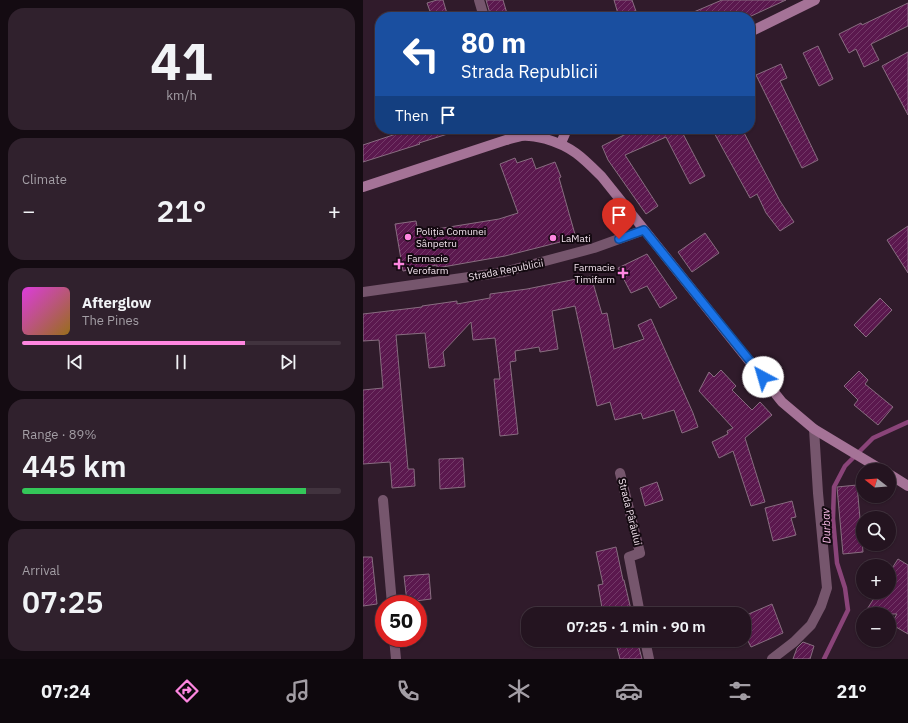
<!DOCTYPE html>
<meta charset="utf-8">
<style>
body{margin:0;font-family:"IBM Plex Sans",sans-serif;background:#30212d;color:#f1f3f6;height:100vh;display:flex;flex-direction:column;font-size:15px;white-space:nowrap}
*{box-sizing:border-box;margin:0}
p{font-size:13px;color:#a39ea5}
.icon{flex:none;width:22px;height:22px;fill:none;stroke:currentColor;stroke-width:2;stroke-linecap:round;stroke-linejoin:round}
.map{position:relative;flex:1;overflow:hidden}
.sheet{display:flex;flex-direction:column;gap:8px;padding:8px;background:#140b12;width:363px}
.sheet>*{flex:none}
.banner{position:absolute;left:12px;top:12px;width:380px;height:122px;border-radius:16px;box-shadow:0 1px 3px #0004,0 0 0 1px #41333e;background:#1a4fa0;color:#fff;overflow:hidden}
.needle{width:26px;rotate:287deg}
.buttons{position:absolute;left:493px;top:463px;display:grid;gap:8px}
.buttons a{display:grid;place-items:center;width:40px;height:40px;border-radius:50%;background:#241420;box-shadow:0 1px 3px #0004,0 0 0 1px #41333e;font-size:20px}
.speed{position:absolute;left:12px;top:595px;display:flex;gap:8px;font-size:20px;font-weight:700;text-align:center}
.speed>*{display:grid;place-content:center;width:52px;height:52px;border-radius:50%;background:#241420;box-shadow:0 1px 3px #0004,0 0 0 1px #41333e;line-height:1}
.speed .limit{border:6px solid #d22;background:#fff;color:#111}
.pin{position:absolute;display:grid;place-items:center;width:34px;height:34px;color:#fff;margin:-41px -17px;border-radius:50% 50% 50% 0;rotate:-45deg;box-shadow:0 0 4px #0007}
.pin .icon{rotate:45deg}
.me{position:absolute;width:44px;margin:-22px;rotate:321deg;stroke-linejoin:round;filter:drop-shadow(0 0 3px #0008)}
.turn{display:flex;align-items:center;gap:14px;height:84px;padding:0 20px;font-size:18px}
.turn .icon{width:52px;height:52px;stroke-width:2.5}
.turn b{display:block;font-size:28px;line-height:34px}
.then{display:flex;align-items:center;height:38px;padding:0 20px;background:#0003;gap:8px;font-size:15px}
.big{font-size:30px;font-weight:600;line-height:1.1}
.sheet .tile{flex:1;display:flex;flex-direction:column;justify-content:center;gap:6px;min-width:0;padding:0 14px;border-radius:16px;background:#30212d}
.sheet .dial{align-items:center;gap:0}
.dial b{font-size:52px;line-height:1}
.song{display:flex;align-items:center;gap:12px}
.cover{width:48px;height:48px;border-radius:6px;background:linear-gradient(135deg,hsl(300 70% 55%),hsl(40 70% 35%))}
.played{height:4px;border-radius:2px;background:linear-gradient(90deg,#fe86e0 70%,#41333e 70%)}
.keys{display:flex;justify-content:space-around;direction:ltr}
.heat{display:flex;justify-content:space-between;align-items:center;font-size:22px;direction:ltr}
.charge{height:6px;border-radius:3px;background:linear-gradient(90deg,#34c759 89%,#41333e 0)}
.trip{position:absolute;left:158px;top:607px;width:230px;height:40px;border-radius:16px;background:#241420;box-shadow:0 1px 3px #0004,0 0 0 1px #41333e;font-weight:600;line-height:40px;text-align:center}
.tabs{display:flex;height:64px;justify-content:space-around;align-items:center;background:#0e080d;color:#a39ea5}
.tabs .icon{width:28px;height:28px}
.tabs .on{color:#fe86e0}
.tabs b{font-size:18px;color:#f1f3f6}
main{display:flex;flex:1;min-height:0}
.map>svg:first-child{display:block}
</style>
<main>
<section class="sheet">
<div class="tile dial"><b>41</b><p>km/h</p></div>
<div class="tile"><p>Climate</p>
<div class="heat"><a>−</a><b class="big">21°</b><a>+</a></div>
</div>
<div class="tile">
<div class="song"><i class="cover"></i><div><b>Afterglow</b><p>The Pines</p></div></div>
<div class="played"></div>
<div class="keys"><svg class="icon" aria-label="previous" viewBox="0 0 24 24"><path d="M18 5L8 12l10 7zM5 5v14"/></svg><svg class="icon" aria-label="pause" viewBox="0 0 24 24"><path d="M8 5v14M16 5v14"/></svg><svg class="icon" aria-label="next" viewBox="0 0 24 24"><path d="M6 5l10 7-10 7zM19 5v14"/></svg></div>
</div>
<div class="tile"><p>Range · 89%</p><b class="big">445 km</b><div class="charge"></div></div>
<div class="tile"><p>Arrival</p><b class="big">07:25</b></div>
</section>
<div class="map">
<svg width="545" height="659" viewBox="0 0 545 659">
<defs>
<pattern id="building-hatch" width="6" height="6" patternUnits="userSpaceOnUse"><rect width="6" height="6" fill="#5b184e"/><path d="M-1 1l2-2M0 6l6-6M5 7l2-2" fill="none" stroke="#733968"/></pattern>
</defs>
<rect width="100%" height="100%" fill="#301b2b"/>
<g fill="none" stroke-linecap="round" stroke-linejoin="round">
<path stroke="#8a4479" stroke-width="4.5" d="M461 659 485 610 482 588 474 563 470 519 471 487 482 466 510 438 545 422"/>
</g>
<g fill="url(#building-hatch)" stroke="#886d80">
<path d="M74 0H80L85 17H69L64 3Z"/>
<path d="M123 0H140L145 17H128Z"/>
<path d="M251 0H269L275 17H256Z"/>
<path d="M359 0H423L386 17H319Z"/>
<path d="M545 3V26L508 44 516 60 501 67 493 49 486 53 476 34 498 23 499 25Z"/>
<path d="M455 46 470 79 456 86 440 53Z"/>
<path d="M545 52V115L519 66Z"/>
<path d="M418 64 424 78 417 81 455 160 439 168 393 75Z"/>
<path d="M31 129H91V132L56 143 57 144 0 162V145L33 134Z"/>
<path d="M273 129H320L318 130 342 176 327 184 303 137 262 155 295 206 283 214 245 160 239 146Z"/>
<path d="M349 129H379L417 201 431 222 417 231 403 213 394 194 387 198Z"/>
<path d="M152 158 154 163 169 158 173 169 192 162 198 177 196 178 213 238 142 256 74 268V265L40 271 32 224 53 221 55 232 136 219 155 213 137 164Z"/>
<path d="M545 226V273L524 240Z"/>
<path d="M342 233 356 253 329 272 315 252Z"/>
<path d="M284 254 314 298 297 308 284 286 268 293 255 268Z"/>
<path d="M228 276 239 314 244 313 251 349 281 339 275 325 288 319 330 413 335 427 319 433 311 410 280 419 278 413 252 420 247 402 234 406 212 306 189 311 195 349 177 352 176 347 152 351 153 361 147 362 155 434 137 436 131 379H137L132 338 110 340 108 322 80 352 82 366 66 368 62 333 33 335 45 469H51L52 486 29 488 27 462 0 464V390L20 388 16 340 0 341V314L59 307V306L94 301V304L127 298V294L164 289Z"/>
<path d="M517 298 529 310 503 337 491 325Z"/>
<path d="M358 370 373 386 369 390 389 410 397 402 409 415 382 438 402 502 388 506 370 451 356 458 349 442 365 434 364 431 370 428 336 391 346 372 351 377Z"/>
<path d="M496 371 505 380 502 384 530 407 515 425 491 405 495 400 481 386Z"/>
<path d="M100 458 102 487 77 489 76 459Z"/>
<path d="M294 482 300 500 282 506 277 488Z"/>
<path d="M494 485 500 552 480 554 474 487Z"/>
<path d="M429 501 433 517 428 518 433 535 410 541 402 508Z"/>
<path d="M253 547 260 580H261L269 614H248L246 607 239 608 235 585 240 584 233 552Z"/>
<path d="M0 557H9L14 604 0 606Z"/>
<path d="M535 559 545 565V634L528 624 534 614H501L515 592H526V573Z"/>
<path d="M66 574 68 599 44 602 41 576Z"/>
<path d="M409 604 420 633 388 647 385 641H381V616Z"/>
<path d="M252 640H274L279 659H257Z"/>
<path d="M440 642 451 646 447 659H430L434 648Z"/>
</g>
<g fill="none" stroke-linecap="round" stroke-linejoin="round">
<path stroke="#76566d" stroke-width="10" d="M116 0 121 17"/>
<g stroke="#76566d" stroke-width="10">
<path d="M0 292 141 272 231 248 281 230"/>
<path d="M257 473 277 553 266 557 277 614"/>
<path d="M20 500 29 604"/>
<path d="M31 638 33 659"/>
<path d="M282 640 286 659"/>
<path d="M409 659 431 642 448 625 458 606 464 588 455 493 451 429"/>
</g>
<g stroke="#a57397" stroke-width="10">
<path d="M387 32 452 0"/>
<path d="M198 143 204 129"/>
<path d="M0 187 143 140C148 139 153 137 158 136 166 135 175 137 183 139 210 147 220 158 239 177L419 402 451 429 519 470"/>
<path d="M526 474 545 486"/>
</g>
</g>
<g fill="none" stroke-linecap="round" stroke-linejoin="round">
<defs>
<path id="route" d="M256 239 281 230 400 377"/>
</defs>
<use href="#route" stroke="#114b97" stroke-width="10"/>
<use href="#route" stroke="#1a73e8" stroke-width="7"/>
</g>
<g fill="#fe86e0" stroke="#130910" stroke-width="1.5">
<circle cx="45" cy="237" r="4"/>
<circle cx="190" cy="238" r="4"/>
<path d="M34 258h4v4h4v4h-4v4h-4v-4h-4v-4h4z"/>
<path d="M258 267h4v4h4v4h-4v4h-4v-4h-4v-4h4z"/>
</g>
<g text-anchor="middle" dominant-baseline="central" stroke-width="4" stroke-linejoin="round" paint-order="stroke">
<g font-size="10" fill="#f1e2ec" stroke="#130910" text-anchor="start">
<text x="53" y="231">Poliția Comunei<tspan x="53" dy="12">Sânpetru</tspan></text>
<text x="198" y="238">LaMati</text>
<text x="44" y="258">Farmacie<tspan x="44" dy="12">Verofarm</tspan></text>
<text x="252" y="267" text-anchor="end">Farmacie<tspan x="252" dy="12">Timifarm</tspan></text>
</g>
<g font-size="10" fill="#f1e2ec" stroke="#130910">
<text transform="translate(143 270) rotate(-11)">Strada Republicii</text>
<text transform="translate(267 512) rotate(76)">Strada Pârâului</text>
</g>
<g font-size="11" font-style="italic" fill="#fbbfea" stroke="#130910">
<text transform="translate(463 526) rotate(-92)">Durbav</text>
</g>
</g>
</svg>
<div class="buttons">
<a><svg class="needle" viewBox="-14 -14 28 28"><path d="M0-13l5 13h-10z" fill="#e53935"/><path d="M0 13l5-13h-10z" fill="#a39ea5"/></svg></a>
<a><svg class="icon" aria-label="search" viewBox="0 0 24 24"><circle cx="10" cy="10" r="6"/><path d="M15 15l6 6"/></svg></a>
<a>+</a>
<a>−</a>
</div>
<div class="speed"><div class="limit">50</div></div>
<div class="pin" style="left:256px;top:239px;background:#d93025"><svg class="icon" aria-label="arrive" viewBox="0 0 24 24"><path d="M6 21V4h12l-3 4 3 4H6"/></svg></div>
<svg class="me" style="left:400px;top:377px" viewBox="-20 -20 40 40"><circle r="19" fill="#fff"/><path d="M0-13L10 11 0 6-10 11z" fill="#1a73e8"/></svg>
<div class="trip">07:25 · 1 min · 90 m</div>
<div class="banner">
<div class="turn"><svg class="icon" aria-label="left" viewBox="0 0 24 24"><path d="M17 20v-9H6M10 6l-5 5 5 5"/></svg><div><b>80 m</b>Strada Republicii</div></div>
<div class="then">Then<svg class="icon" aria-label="arrive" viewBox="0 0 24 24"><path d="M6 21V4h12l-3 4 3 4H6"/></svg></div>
</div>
</div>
</main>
<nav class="tabs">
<b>07:24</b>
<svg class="icon on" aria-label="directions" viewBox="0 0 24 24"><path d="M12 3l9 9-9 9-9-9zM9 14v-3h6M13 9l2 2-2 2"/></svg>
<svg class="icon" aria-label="music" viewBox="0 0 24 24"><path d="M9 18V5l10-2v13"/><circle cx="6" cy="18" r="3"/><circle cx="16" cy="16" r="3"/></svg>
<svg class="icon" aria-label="phone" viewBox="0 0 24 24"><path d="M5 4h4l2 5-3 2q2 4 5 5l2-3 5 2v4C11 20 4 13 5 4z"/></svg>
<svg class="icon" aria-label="climate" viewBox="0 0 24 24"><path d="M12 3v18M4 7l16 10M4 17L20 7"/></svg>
<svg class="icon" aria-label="car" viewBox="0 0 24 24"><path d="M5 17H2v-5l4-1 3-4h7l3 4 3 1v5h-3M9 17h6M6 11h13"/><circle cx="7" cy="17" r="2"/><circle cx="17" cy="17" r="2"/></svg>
<svg class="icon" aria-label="filters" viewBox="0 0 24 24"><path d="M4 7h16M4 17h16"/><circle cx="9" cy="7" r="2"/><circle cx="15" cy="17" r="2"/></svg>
<b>21°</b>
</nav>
